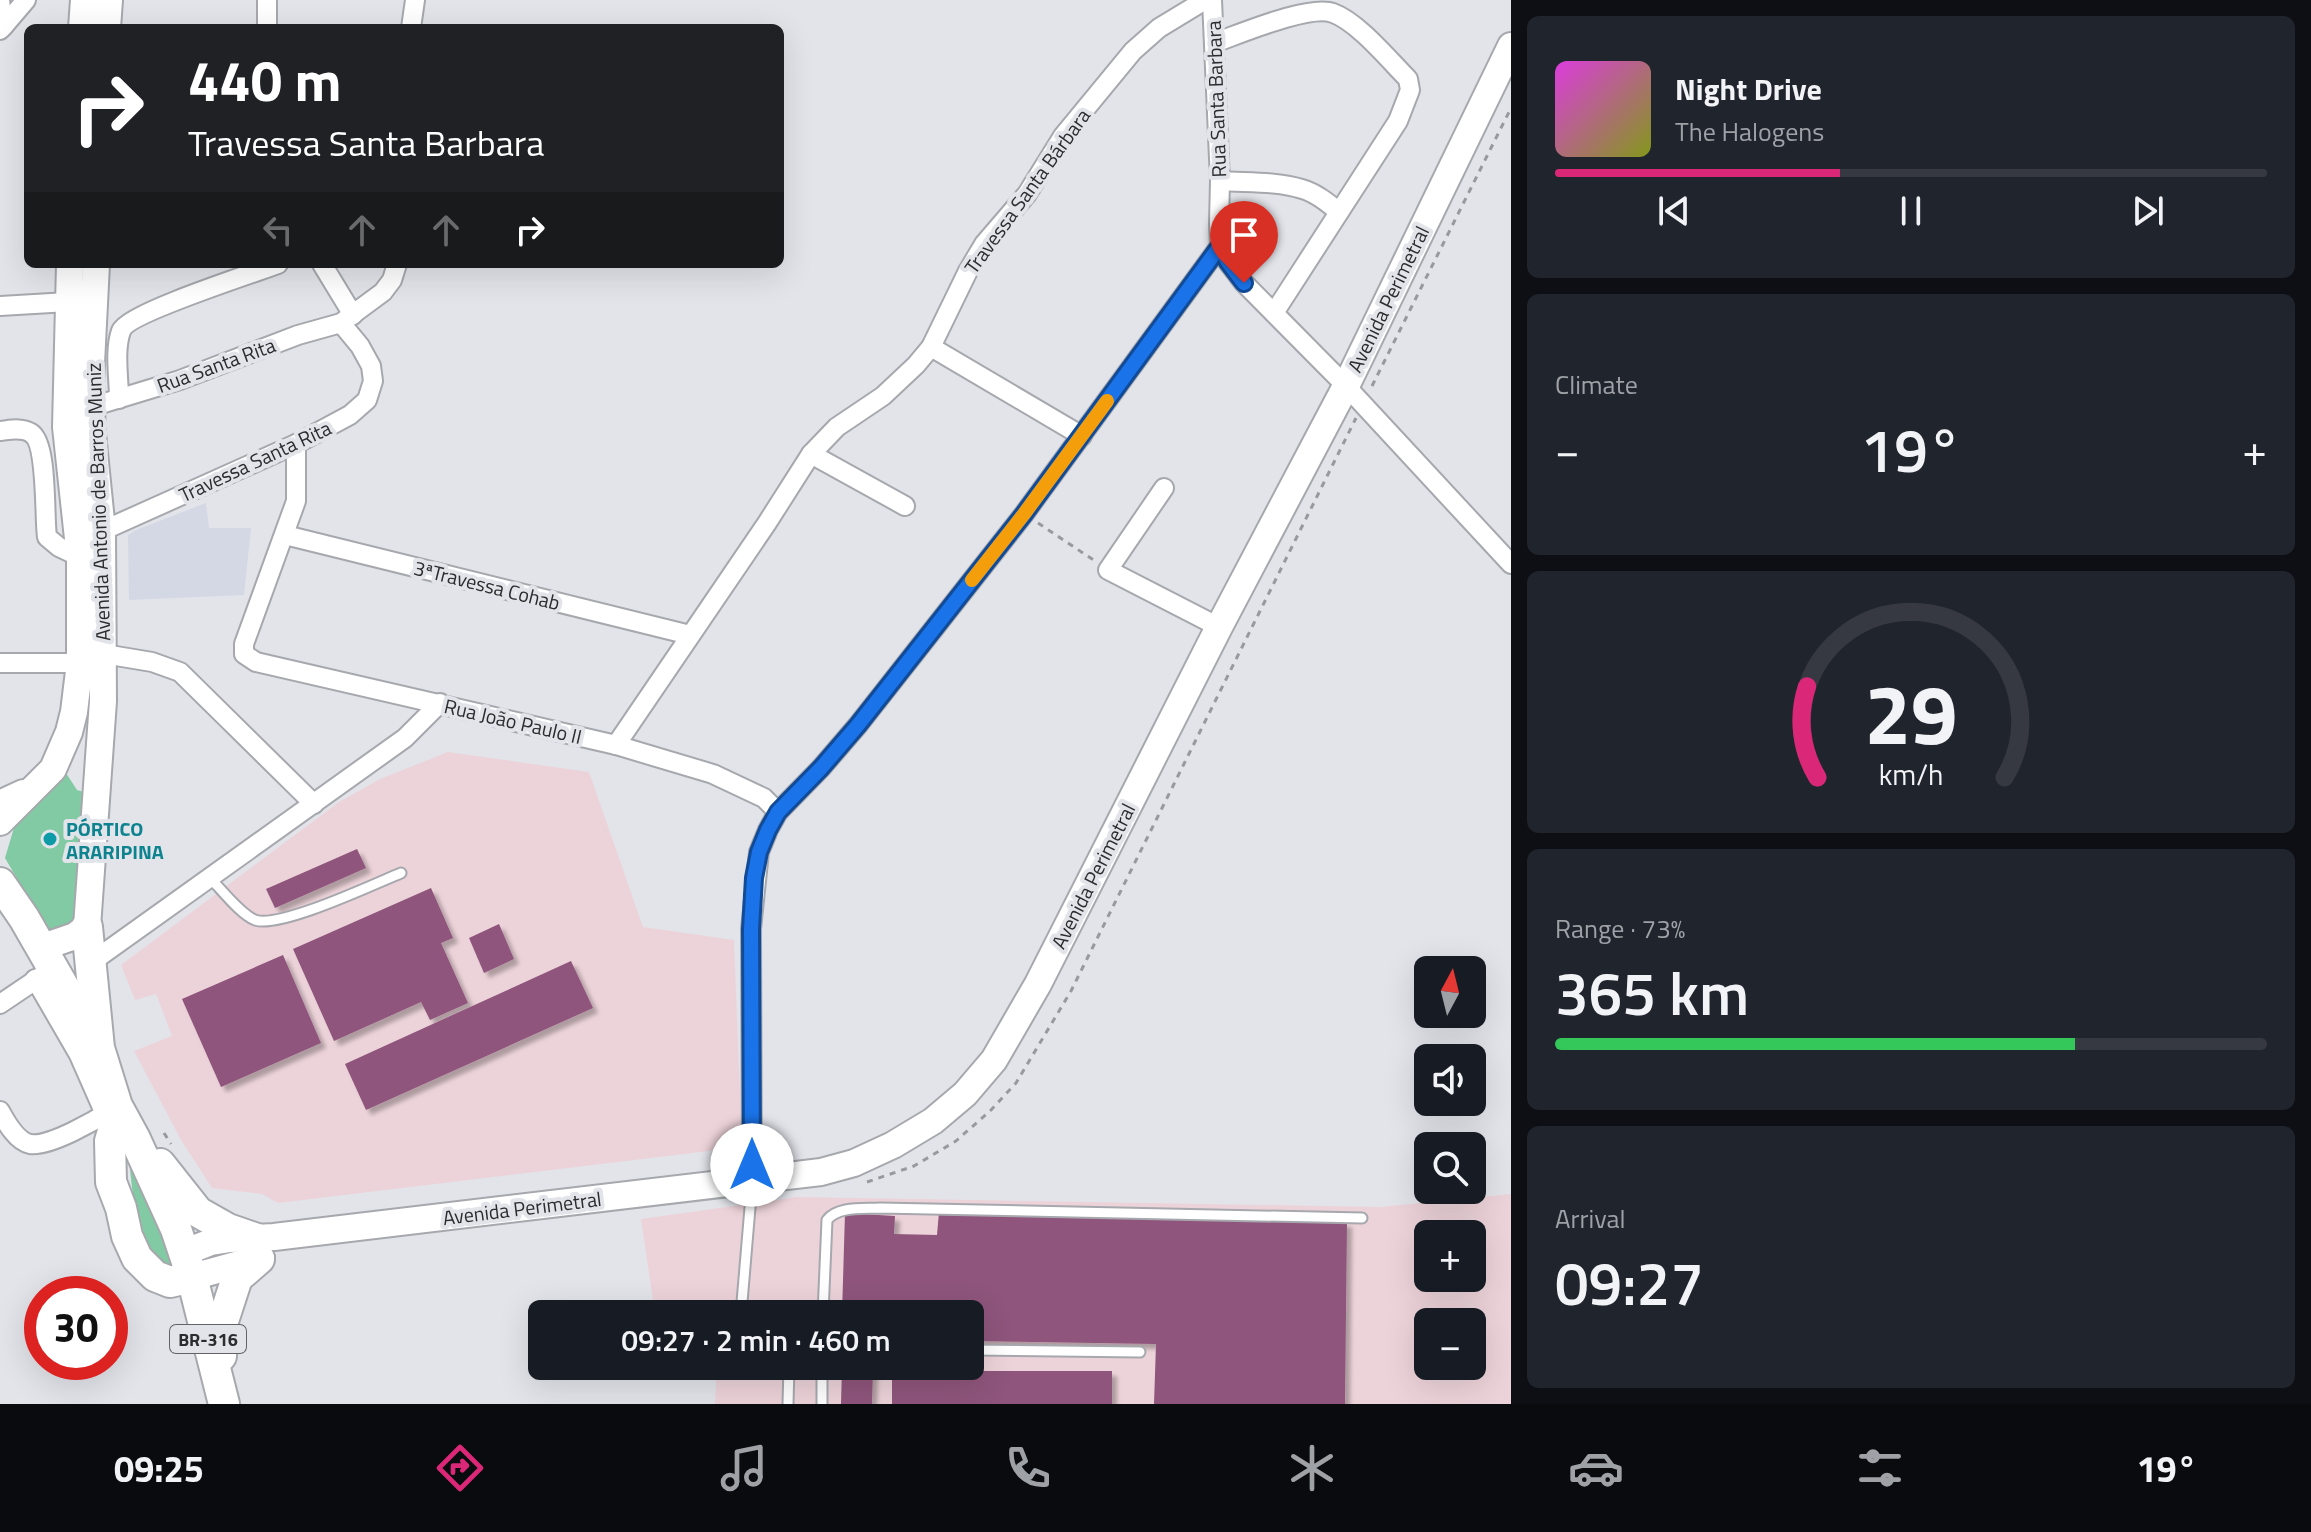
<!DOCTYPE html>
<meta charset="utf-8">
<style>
body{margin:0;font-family:"Titillium Web",sans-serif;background:#20242c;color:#f1f3f6;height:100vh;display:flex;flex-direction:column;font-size:30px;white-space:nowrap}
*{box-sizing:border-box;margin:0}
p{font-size:26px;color:#9ea1a6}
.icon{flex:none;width:44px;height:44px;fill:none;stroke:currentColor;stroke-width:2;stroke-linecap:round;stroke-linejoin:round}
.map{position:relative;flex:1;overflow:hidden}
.side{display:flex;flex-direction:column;gap:16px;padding:16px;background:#0d0f14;width:800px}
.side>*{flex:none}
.guide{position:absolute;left:24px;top:24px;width:760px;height:244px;border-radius:12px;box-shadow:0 8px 32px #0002;background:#202124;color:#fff;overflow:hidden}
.needle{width:52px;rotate:7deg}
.fabs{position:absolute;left:1414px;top:956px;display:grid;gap:16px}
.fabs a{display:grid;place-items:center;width:72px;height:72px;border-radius:12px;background:#171b24;box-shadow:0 8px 32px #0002;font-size:40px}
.speed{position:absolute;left:24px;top:1276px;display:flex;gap:16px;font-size:40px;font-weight:700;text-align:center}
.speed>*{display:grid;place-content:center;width:104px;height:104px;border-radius:50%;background:#171b24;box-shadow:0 8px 32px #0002;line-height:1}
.speed .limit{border:12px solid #d22;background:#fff;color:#111}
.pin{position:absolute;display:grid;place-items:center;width:68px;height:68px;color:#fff;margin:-82px -34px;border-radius:50% 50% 50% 0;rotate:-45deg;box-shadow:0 0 8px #0007}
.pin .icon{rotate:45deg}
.me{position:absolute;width:88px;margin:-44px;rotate:0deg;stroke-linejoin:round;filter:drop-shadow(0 0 6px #0008)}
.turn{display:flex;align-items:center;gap:28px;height:168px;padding:0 32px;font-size:36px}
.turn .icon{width:104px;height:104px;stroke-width:2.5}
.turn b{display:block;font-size:56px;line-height:68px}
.lanes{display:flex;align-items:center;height:76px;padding:0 32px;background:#0003;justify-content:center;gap:40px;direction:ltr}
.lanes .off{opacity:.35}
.big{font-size:60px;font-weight:600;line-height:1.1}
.side .card{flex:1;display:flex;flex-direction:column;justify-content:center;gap:12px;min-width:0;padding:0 28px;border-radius:12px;background:#20242c}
.side .dial{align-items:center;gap:0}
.dial svg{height:208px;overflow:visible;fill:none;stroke:#363941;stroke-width:7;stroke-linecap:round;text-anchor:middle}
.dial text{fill:#f1f3f6;stroke:none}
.song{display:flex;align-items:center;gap:24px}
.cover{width:96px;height:96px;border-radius:12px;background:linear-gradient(135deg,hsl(300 70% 55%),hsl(70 70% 35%))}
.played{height:8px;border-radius:4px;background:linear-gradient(90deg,#db2777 40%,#363941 40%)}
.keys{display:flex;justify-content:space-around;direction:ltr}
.heat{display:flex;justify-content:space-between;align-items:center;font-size:44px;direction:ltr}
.charge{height:12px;border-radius:6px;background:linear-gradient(90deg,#34c759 73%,#363941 0)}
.trip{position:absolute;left:528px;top:1300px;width:456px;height:80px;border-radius:12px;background:#171b24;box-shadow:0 8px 32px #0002;font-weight:600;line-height:80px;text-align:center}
.dock{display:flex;height:128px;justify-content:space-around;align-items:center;background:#090b0e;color:#9ea1a6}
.dock .icon{width:56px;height:56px}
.dock .current{color:#db2777}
.dock b{font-size:36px;color:#f1f3f6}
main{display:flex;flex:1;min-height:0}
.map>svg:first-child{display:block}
</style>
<main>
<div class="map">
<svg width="1511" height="1404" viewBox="0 0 1511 1404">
<defs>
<filter id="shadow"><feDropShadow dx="5" dy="5" stdDeviation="2" flood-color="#0004"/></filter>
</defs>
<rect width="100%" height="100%" fill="#e2e4ea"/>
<path fill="#d4d8e4" d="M206 503 209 528H251L244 595 129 600 128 535 136 530Z"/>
<g fill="#ecd3d9" fill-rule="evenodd">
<path d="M448 752 589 772 643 927 734 940 742 1147 278 1203 262 1194 212 1188 181 1140 134 1051 172 1036 156 994 135 1000 121 965 339 802 380 779Z"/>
<path d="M1511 1194V1404H715L717 1366H970V1314H655L641 1219 797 1197 1380 1207ZM1428 1234H1472V1278H1428ZM1428 1322H1472V1366H1428Z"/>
</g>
<g fill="#81caa3">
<path d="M66 773 77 790 91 794 80 926 54 942 5 858 16 821Z"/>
<path d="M127 1141 159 1221 176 1273C131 1251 133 1184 127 1141Z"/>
</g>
<g fill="#8f547c" filter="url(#shadow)">
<path d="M357 849 366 868 275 908 266 889Z"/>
<path d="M431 888 453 938 441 943 468 1003 430 1020 421 1002 334 1041 293 949Z"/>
<path d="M499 924 514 959 484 973 469 938Z"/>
<path d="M283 955 321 1043 221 1087 182 999Z"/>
<path d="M571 961 593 1008 366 1110 345 1064Z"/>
<path d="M939 1212 1347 1222 1345 1404H1154L1156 1344 970 1341V1314H842L845 1213 895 1216 894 1234 937 1235Z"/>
<path d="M842 1368 873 1370 872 1404H841Z"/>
<rect x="892" y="1371" width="220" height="33"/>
</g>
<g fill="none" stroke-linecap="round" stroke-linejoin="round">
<defs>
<g id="service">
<path d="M210 878C221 889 241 915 255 920 279 929 374 884 401 873"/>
<path d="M741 1314 752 1184"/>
<path d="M823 1314 827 1220C838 1206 863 1209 880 1208L1362 1218"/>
<path d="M970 1350 1140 1352"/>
<path d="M822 1366V1404"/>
<path d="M788 1404 789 1366"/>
</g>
<g id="minor">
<path d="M1212 0 1220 181 1219 223 1220 246 1228 262 1244 283 1346 386 1511 564"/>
<path d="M3 27 26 0"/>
<path d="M267 28V0"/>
<path d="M411 28 415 0"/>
<path d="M0 30 3 27 0 0"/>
<path d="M1214 43C1240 34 1310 4 1333 13 1358 22 1389 60 1408 79L1410 90 1398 121 1274 313"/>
<path d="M1220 181C1247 183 1276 181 1302 189 1316 193 1328 203 1339 212"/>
<path d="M322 264 353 315"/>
<path d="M0 306 68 302"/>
<path d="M931 347 1082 436"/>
<path d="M119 399C119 378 114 351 121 331 128 313 254 273 278 264"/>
<path d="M91 407 180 380 298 335 341 323 383 292 392 280 397 264"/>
<path d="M0 431C10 430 22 427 31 433 48 443 44 517 47 537L59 547 80 557"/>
<path d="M296 444V501L244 644V654L256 662 616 745 713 774 764 798 778 812"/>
<path d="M811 454 905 506"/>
<path d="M1164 488 1108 570 1219 627"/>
<path d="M102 531 296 444 350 415 367 400 373 381 371 366 360 346 341 323"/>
<path d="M285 535 690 635"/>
<path d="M104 654 152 662 180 672 314 804"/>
<path d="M0 663H80"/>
<path d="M616 745 767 523 811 454 837 427 883 396 916 365 931 347 968 271 984 244 1027 194 1063 136 1133 51 1159 28 1205 0"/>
<path d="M89 964 405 738 440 703"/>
<path d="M35 979 79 1055 105 1114"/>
<path d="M0 1004 43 975"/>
<path d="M0 1111C6 1122 16 1141 30 1144 50 1147 96 1120 113 1109"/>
<path d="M752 1180 751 929 759 852 768 830 778 812 821 768 858 725 1024 514 1220 246"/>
</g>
<g id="secondary">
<path d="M82 28 84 0"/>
<path d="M107 28 109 0"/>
<path d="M0 822 53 769 69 732 74 712 80 663V557L66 427 70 264"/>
<path d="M40 948 75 936 87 927 103 701 102 531 92 433 90 383 96 264"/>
<path d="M183 1253 211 1242 230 1239 274 1237 821 1172 854 1163 893 1145 933 1121 965 1094 994 1060 1038 984 1219 627 1346 386 1511 46"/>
<path d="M192 1277 261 1258"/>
</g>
<g id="trunk">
<path d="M0 806 24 795"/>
<path d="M0 883 24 918 92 1036"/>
<path d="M87 927 99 1048 117 1106 135 1139 176 1229 192 1277 224 1404"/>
<path d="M119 1111 110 1141 111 1182 121 1208 127 1236 137 1258 155 1276 170 1282 192 1277"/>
<path d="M160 1164 198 1212 228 1229 257 1239"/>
<path d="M221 1356 223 1321 237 1278 259 1259"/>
</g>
</defs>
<use href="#service" stroke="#a6a8ad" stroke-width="13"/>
<use href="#minor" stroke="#a6a8ad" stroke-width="22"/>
<use href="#secondary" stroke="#a6a8ad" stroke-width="30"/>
<use href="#trunk" stroke="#a6a8ad" stroke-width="34"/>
<g stroke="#98999e" stroke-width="3" stroke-dasharray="6 6" stroke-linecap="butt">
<path d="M1372 386 1511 108"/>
<path d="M1038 523 1095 561"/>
<path d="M164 1133 171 1144"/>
<path d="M867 1182 914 1166 956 1141 991 1110 1016 1083 1071 991 1356 418"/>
</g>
<use href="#service" stroke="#fff" stroke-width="9"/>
<use href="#minor" stroke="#fff" stroke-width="18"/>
<use href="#secondary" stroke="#fff" stroke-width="26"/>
<use href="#trunk" stroke="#fff" stroke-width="30"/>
</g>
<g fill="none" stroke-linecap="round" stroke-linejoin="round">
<defs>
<path id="route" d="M752 1165 751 929 754 878 759 852 768 830 778 812 821 768 858 725 1024 514 1220 246 1228 262 1244 283"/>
</defs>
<use href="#route" stroke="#114b97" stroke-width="20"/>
<use href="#route" stroke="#1a73e8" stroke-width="14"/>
<path stroke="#f59e0b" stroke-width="14" d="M972 580 1024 514 1107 401"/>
</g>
<circle fill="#0f9aa8" stroke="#e2e4ea" stroke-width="3" cx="50" cy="839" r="8"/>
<g text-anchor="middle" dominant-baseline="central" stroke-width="8" stroke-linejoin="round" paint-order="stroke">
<rect fill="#e2e4ea" stroke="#626366" stroke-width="2" x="170" y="1325" width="76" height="28" rx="6"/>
<g font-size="18" font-weight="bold" fill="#2b2c2e">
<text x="208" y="1339">BR-316</text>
</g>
<g font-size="20" fill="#2b2c2e" stroke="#e2e4ea">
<text transform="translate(1216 99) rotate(-92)">Rua Santa Barbara</text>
<text transform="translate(1027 191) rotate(-54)">Travessa Santa Bárbara</text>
<text transform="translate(1388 299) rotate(-64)">Avenida Perimetral</text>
<text transform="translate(216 365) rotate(-20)">Rua Santa Rita</text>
<text transform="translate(255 461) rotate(-25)">Travessa Santa Rita</text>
<text transform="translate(98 502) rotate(-92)">Avenida Antonio de Barros Muniz</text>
<text transform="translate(487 585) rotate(14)">3ªTravessa Cohab</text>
<text transform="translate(513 721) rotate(13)">Rua João Paulo II</text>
<text transform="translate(1093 876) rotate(-63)">Avenida Perimetral</text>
<text transform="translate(522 1208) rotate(-7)">Avenida Perimetral</text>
</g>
<g font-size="20" font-weight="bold" fill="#0d838f" stroke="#e2e4ea" text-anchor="start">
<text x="66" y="828">PÓRTICO<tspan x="66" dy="23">ARARIPINA</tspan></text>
</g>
</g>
</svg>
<div class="fabs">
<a><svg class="needle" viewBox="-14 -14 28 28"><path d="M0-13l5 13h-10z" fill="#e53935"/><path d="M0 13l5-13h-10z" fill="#9ea1a6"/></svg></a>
<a><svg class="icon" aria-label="sound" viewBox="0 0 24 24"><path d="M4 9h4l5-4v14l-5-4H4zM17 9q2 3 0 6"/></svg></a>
<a><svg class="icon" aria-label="search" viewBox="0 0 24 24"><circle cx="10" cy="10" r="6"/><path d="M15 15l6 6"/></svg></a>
<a>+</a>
<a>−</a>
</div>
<div class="speed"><div class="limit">30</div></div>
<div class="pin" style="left:1244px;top:283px;background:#d93025"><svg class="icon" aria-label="arrive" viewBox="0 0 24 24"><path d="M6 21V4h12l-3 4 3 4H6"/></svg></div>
<svg class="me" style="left:752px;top:1165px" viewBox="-20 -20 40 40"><circle r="19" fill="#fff"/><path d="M0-13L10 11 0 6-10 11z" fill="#1a73e8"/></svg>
<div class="trip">09:27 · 2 min · 460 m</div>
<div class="guide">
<div class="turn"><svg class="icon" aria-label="right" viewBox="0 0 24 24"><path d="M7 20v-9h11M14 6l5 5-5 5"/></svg><div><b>440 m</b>Travessa Santa Barbara</div></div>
<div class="lanes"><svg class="icon off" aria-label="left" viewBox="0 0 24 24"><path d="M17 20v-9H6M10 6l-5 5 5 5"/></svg><svg class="icon off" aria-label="ahead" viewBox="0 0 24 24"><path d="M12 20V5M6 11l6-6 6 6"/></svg><svg class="icon off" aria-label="ahead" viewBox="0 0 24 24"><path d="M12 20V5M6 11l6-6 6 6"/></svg><svg class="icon" aria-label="right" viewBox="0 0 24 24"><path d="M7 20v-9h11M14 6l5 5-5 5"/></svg></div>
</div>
</div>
<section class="side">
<div class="card">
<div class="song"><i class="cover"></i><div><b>Night Drive</b><p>The Halogens</p></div></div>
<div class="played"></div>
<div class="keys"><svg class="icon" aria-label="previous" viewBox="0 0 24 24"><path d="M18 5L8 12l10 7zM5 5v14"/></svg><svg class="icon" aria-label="pause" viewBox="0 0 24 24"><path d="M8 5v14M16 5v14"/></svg><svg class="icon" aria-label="next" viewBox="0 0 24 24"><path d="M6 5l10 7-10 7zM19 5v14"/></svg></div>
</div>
<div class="card"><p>Climate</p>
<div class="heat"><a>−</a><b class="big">19°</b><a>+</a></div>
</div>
<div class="card dial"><svg viewBox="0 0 100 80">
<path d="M14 69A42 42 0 1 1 86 69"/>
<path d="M14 69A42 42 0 0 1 10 34" stroke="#db2777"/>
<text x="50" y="56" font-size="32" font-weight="700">29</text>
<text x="50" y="72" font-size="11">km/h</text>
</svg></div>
<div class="card"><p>Range · 73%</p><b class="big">365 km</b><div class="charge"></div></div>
<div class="card"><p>Arrival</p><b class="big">09:27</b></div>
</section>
</main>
<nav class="dock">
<b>09:25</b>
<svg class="icon current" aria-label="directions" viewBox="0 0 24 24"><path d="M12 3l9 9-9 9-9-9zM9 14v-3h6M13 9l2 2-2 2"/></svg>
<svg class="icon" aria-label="music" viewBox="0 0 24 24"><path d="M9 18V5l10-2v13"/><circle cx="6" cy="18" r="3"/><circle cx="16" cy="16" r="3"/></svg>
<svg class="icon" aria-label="phone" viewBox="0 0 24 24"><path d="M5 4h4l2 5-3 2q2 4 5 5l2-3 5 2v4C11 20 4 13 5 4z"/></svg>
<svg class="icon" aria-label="climate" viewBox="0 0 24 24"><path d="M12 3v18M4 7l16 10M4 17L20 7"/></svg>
<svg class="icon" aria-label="car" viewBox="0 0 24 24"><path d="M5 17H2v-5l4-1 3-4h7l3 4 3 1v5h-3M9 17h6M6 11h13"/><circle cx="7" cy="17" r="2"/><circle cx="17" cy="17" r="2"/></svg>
<svg class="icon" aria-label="filters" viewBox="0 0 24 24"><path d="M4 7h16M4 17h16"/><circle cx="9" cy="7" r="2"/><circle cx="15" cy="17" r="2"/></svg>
<b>19°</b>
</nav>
